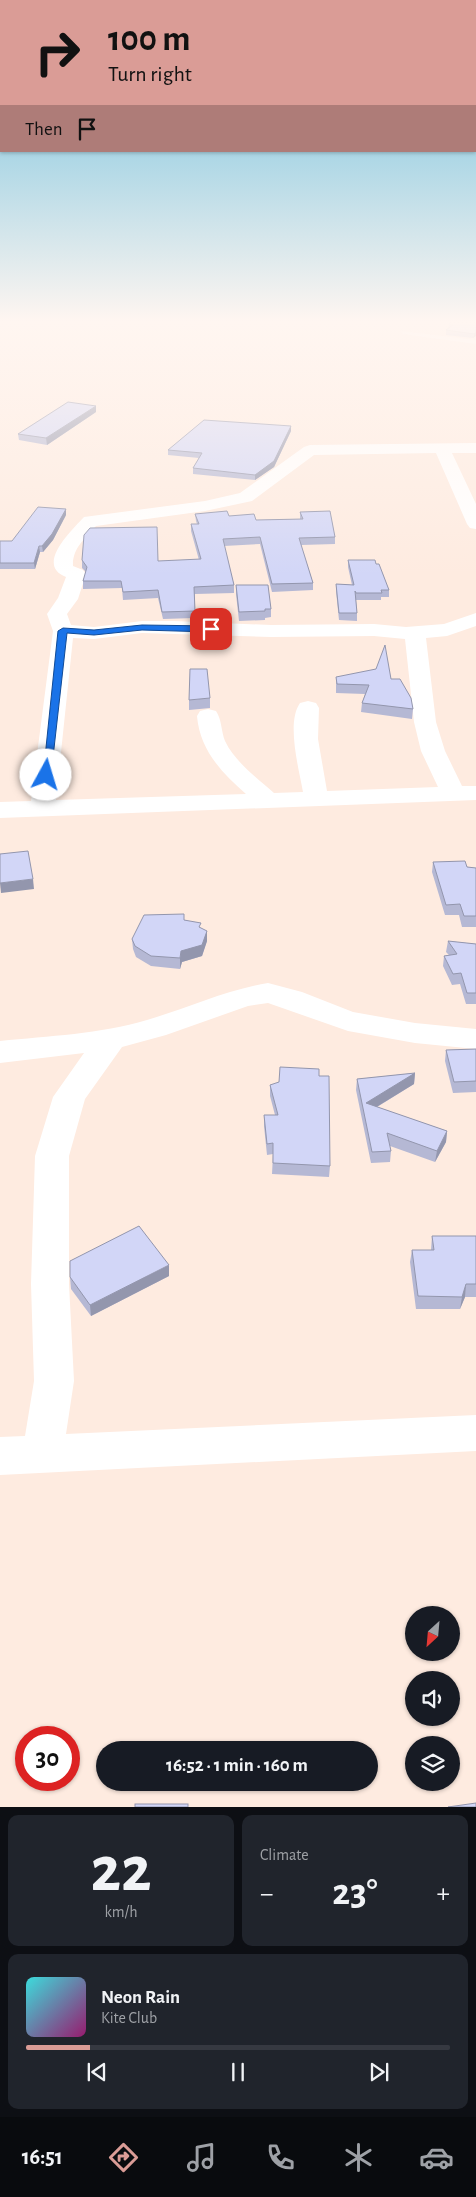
<!DOCTYPE html>
<meta charset="utf-8">
<style>
body{margin:0;font-family:"Alegreya Sans",sans-serif;background:#20242c;color:#f1f3f6;height:100vh;display:flex;flex-direction:column;font-size:19px;white-space:nowrap}
*{box-sizing:border-box;margin:0}
p{font-size:16px;color:#9ea1a6}
.icon{flex:none;width:28px;height:28px;fill:none;stroke:currentColor;stroke-width:2;stroke-linecap:round;stroke-linejoin:round}
.map{position:relative;height:1807px;overflow:hidden}
.sheet{display:flex;flex-direction:column;gap:8px;padding:8px;background:#0d0f14;flex:1}
.sheet>*{flex:none}
.top-card{position:absolute;left:0px;top:0px;width:476px;height:152px;box-shadow:0 1px 4px #0004;background:#da9c96;color:#111;overflow:hidden}
.needle{width:32px;rotate:206deg}
.buttons{position:absolute;left:405px;top:1606px;display:grid;gap:10px}
.buttons a{display:grid;place-items:center;width:55px;height:55px;border-radius:50%;background:#171b24;box-shadow:0 1px 4px #0004;font-size:25px}
.speed{position:absolute;left:15px;top:1726px;display:flex;gap:10px;font-size:25px;font-weight:700;text-align:center}
.speed>*{display:grid;place-content:center;width:65px;height:65px;border-radius:50%;background:#171b24;box-shadow:0 1px 4px #0004;line-height:1}
.speed .limit{border:8px solid #d22;background:#fff;color:#111}
.pin{position:absolute;display:grid;place-items:center;width:42px;height:42px;color:#fff;margin:-21px;border-radius:10px;box-shadow:0 2px 8px #0006}
.me{position:absolute;width:55px;margin:-28px;rotate:6deg;stroke-linejoin:round;filter:drop-shadow(0 0 4px #0008)}
.turn{display:flex;align-items:center;gap:18px;height:105px;padding:0 25px;font-size:22px}
.turn .icon{width:65px;height:65px;stroke-width:2.5}
.turn b{display:block;font-size:35px;line-height:42px}
.then{display:flex;align-items:center;height:48px;padding:0 25px;background:#0003;gap:10px;font-size:19px}
.big{font-size:38px;font-weight:600;line-height:1.1}
.sheet .card{flex:1;display:flex;flex-direction:column;justify-content:center;gap:8px;min-width:0;padding:0 18px;border-radius:10px;background:#20242c}
.sheet .dial{align-items:center;gap:0}
.dial b{font-size:65px;line-height:1}
.song{display:flex;align-items:center;gap:15px}
.cover{width:60px;height:60px;border-radius:8px;background:linear-gradient(135deg,hsl(180 70% 55%),hsl(320 70% 35%))}
.played{height:5px;border-radius:2px;background:linear-gradient(90deg,#da9c96 15%,#363941 15%)}
.keys{display:flex;justify-content:space-around;direction:ltr}
.heat{display:flex;justify-content:space-between;align-items:center;font-size:28px;direction:ltr}
.sheet .tiles{flex:1;display:grid;gap:8px;grid-template-columns:1fr 1fr}
.card:last-child{grid-column:span 2}
.trip{position:absolute;left:96px;top:1741px;width:282px;height:50px;border-radius:25px;background:#171b24;box-shadow:0 1px 4px #0004;font-weight:600;line-height:50px;text-align:center}
.menu{display:flex;height:80px;justify-content:space-around;align-items:center;background:#090b0e;color:#9ea1a6}
.menu .icon{width:35px;height:35px}
.menu .on{color:#da9c96}
.menu b{font-size:22px;color:#f1f3f6}
.map>svg:first-child{display:block}
</style>
<div class="map">
<svg width="476" height="1807" viewBox="0 0 476 1807">
<rect width="100%" height="100%" fill="#feebe0"/>
<g fill="none" stroke-linecap="round" stroke-linejoin="round">
<path fill="#fff" fill-rule="evenodd" d="M401 331 476 340V344L403 334Z"/>
<g fill="#fff" fill-rule="evenodd">
<path d="M476 443V453H452L476 504V529L470 528 467 524 436 453 314 455 252 501 205 511 96 526C85 538 72 549 73 566L83 570 86 574 78 599 67 614 71 625 94 627 142 621H174L271 625 374 624 406 627 444 624 476 613V626L447 636 426 638 436 722 445 751 462 786H476V800L0 818V802L31 801 53 631 47 614 58 598 66 577C35 565 71 531 84 517L205 501 240 493 304 447 310 445ZM142 633 271 637 374 636 405 639 414 722 421 751 438 787 327 791 318 739 319 708 316 703 308 701 300 703C286 723 299 769 303 792L274 793C257 778 235 762 225 741 221 731 222 720 216 711L208 709 200 711 197 716C200 750 221 772 246 794L56 800 73 638 94 639Z"/>
<path d="M268 983 302 992 353 1012 415 1023 476 1029V1049L415 1043 348 1031 268 1003 248 1006 166 1035 122 1047 85 1099 69 1156V1284L74 1381 66 1434 476 1415V1451L0 1475V1437L25 1436 34 1381 31 1284 35 1156 53 1097 84 1053 0 1063V1041C49 1036 100 1034 147 1020 188 1008 226 990 268 983Z"/>
</g>
</g>
<g fill="#b5b8d4">
<path d="M476 322 473 338 446 335V330L448 328 449 324Z"/>
<path d="M96 412 47 445 19 440 18 434Z"/>
<path d="M291 431 274 467 255 480 193 474V468L199 458 168 455V450Z"/>
<path d="M300 512 335 537V544L301 545 313 583V590L272 592 260 544 224 546 234 585V593L195 594V618L163 619 158 598 123 600 122 588 83 589V581L86 572 82 568V560L158 561 199 560 191 531V524H197L196 521 195 514 229 516 256 520 300 519Z"/>
<path d="M66 515 53 540 43 552H40L35 569H0V541H12Z"/>
<path d="M348 560 376 564 389 590V597H381V600H356L357 613V621L339 620 336 591V584L352 585 348 567Z"/>
<path d="M236 585 271 609V617L265 618V620L239 621 236 594Z"/>
<path d="M336 677 391 679 413 709 412 719 361 712 362 703 365 694 336 693Z"/>
<path d="M210 698V708L189 710V700Z"/>
<path d="M433 862 476 868V927H462L459 915H445L432 872Z"/>
<path d="M185 920 201 928 207 941 202 956 182 962 180 969 151 966 136 957 133 949 132 939Z"/>
<path d="M448 941 476 944V1004H466L460 984 452 985 443 966 444 956 449 955 446 952Z"/>
<path d="M476 1049V1092L453 1093 445 1061 446 1050Z"/>
<path d="M415 1073 414 1084 377 1107 447 1131 446 1142 435 1162 390 1146 391 1151 390 1162 371 1163 356 1090 357 1079Z"/>
<path d="M319 1076 330 1166 329 1177 272 1174 273 1154 267 1155 264 1126V1115H275L270 1096V1085Z"/>
<path d="M432 1236H476V1297H465L460 1309H416L410 1262 412 1250H431Z"/>
<path d="M169 1276 91 1316 71 1289 70 1277Z"/>
</g>
<g fill="#9396ad">
<path d="M476 332V336L473 338 474 334Z"/>
<path d="M96 406V412L47 445 46 438Z"/>
<path d="M291 426V431L274 467 255 480V475Z"/>
<path d="M66 509V515L53 540 43 552 42 546Z"/>
<path d="M39 546 40 552 35 569 34 563Z"/>
<path d="M33 879 34 889 1 893 0 883Z"/>
<path d="M207 931V941L202 956 182 962 180 969V958L181 951Z"/>
<path d="M415 1073 414 1084 365 1114 366 1103Z"/>
<path d="M447 1131 446 1142 435 1162 437 1151Z"/>
<path d="M169 1265V1276L91 1316 90 1305Z"/>
<path d="M466 1284 465 1297 460 1309 462 1297Z"/>
</g>
<g fill="#d2d6f7" stroke="#9396ad">
<path d="M452 322H476V332L474 334 446 330 453 325 449 324Z"/>
<path d="M68 402 96 406 46 438 18 434Z"/>
<path d="M204 420 291 426 274 461 255 475 193 468 202 453 168 450Z"/>
<path d="M38 507 66 509 52 534 42 546H39L34 563H0V541H12Z"/>
<path d="M227 511 229 516 254 514 256 520 303 519 300 512 330 511 335 537 299 538 313 583 272 584 260 537 223 539 234 585 194 587 195 611 162 612 158 590 123 592 121 581H83L87 567 82 560 84 535 90 528 157 527 158 561 201 559 191 524H199L195 514Z"/>
<path d="M348 560H375L376 564H379L389 590H381L382 593H356L355 591 357 613H339L336 584 354 585Z"/>
<path d="M236 585H268L271 609H265V611L239 612Z"/>
<path d="M385 645 391 679H400L411 698 413 709 362 703 369 685 337 684 336 677 376 669Z"/>
<path d="M190 669H207L210 698 189 700Z"/>
<path d="M28 851 33 879 0 883V854Z"/>
<path d="M465 861 467 867 476 868V916H464L460 904 446 905 433 862Z"/>
<path d="M184 914V920L201 923 199 927 207 931 202 945 181 951 180 958 151 956 135 946 132 939 144 915Z"/>
<path d="M448 941 476 944V993H467L461 973 453 974 444 956 457 954Z"/>
<path d="M476 1049V1081L454 1082 446 1050Z"/>
<path d="M280 1067 319 1069V1076H329L330 1166 273 1163V1143L267 1144 264 1115H278L270 1085 279 1082Z"/>
<path d="M415 1073 366 1103 447 1131 437 1151 387 1133 391 1151 372 1152 357 1079Z"/>
<path d="M139 1226 169 1265 90 1305 70 1277V1261Z"/>
<path d="M432 1236H476V1284H466L462 1297 418 1296 412 1250H434Z"/>
<path d="M476 1803V1807H448Z"/>
<rect x="135" y="1804" width="53" height="3"/>
</g>
<linearGradient id="sky" x2="0" y2="1"><stop stop-color="#61badb"/><stop offset="0.56" stop-color="#fff6f1"/><stop offset="1" stop-color="#fff6f1" stop-opacity="0"/></linearGradient>
<rect width="476" height="575" fill="url(#sky)"/>
<path fill="#1a73e8" stroke="#114b97" d="M142 625 211 626 216 629 211 632 142 630 94 635 67 633 51 775 43 777 58 631 63 628 94 630Z"/>
</svg>
<div class="buttons">
<a><svg class="needle" viewBox="-14 -14 28 28"><path d="M0-13l5 13h-10z" fill="#e53935"/><path d="M0 13l5-13h-10z" fill="#9ea1a6"/></svg></a>
<a><svg class="icon" aria-label="sound" viewBox="0 0 24 24"><path d="M4 9h4l5-4v14l-5-4H4zM17 9q2 3 0 6"/></svg></a>
<a><svg class="icon" aria-label="layers" viewBox="0 0 24 24"><path d="M12 4l9 5-9 5-9-5zM3 14l9 5 9-5"/></svg></a>
</div>
<div class="speed"><div class="limit">30</div></div>
<div class="pin" style="left:211px;top:629px;background:#d93025"><svg class="icon" aria-label="arrive" viewBox="0 0 24 24"><path d="M6 21V4h12l-3 4 3 4H6"/></svg></div>
<svg class="me" style="left:46px;top:775px" viewBox="-20 -20 40 40"><circle r="19" fill="#fff"/><path d="M0-13L10 11 0 6-10 11z" fill="#1a73e8"/></svg>
<div class="trip">16:52 · 1 min · 160 m</div>
<div class="top-card">
<div class="turn"><svg class="icon" aria-label="right" viewBox="0 0 24 24"><path d="M7 20v-9h11M14 6l5 5-5 5"/></svg><div><b>100 m</b>Turn right</div></div>
<div class="then">Then<svg class="icon" aria-label="arrive" viewBox="0 0 24 24"><path d="M6 21V4h12l-3 4 3 4H6"/></svg></div>
</div>
</div>
<section class="sheet">
<div class="tiles">
<div class="card dial"><b>22</b><p>km/h</p></div>
<div class="card"><p>Climate</p>
<div class="heat"><a>−</a><b class="big">23°</b><a>+</a></div>
</div>
<div class="card">
<div class="song"><i class="cover"></i><div><b>Neon Rain</b><p>Kite Club</p></div></div>
<div class="played"></div>
<div class="keys"><svg class="icon" aria-label="previous" viewBox="0 0 24 24"><path d="M18 5L8 12l10 7zM5 5v14"/></svg><svg class="icon" aria-label="pause" viewBox="0 0 24 24"><path d="M8 5v14M16 5v14"/></svg><svg class="icon" aria-label="next" viewBox="0 0 24 24"><path d="M6 5l10 7-10 7zM19 5v14"/></svg></div>
</div>
</div>
</section>
<nav class="menu">
<b>16:51</b>
<svg class="icon on" aria-label="directions" viewBox="0 0 24 24"><path d="M12 3l9 9-9 9-9-9zM9 14v-3h6M13 9l2 2-2 2"/></svg>
<svg class="icon" aria-label="music" viewBox="0 0 24 24"><path d="M9 18V5l10-2v13"/><circle cx="6" cy="18" r="3"/><circle cx="16" cy="16" r="3"/></svg>
<svg class="icon" aria-label="phone" viewBox="0 0 24 24"><path d="M5 4h4l2 5-3 2q2 4 5 5l2-3 5 2v4C11 20 4 13 5 4z"/></svg>
<svg class="icon" aria-label="climate" viewBox="0 0 24 24"><path d="M12 3v18M4 7l16 10M4 17L20 7"/></svg>
<svg class="icon" aria-label="car" viewBox="0 0 24 24"><path d="M5 17H2v-5l4-1 3-4h7l3 4 3 1v5h-3M9 17h6M6 11h13"/><circle cx="7" cy="17" r="2"/><circle cx="17" cy="17" r="2"/></svg>
</nav>
